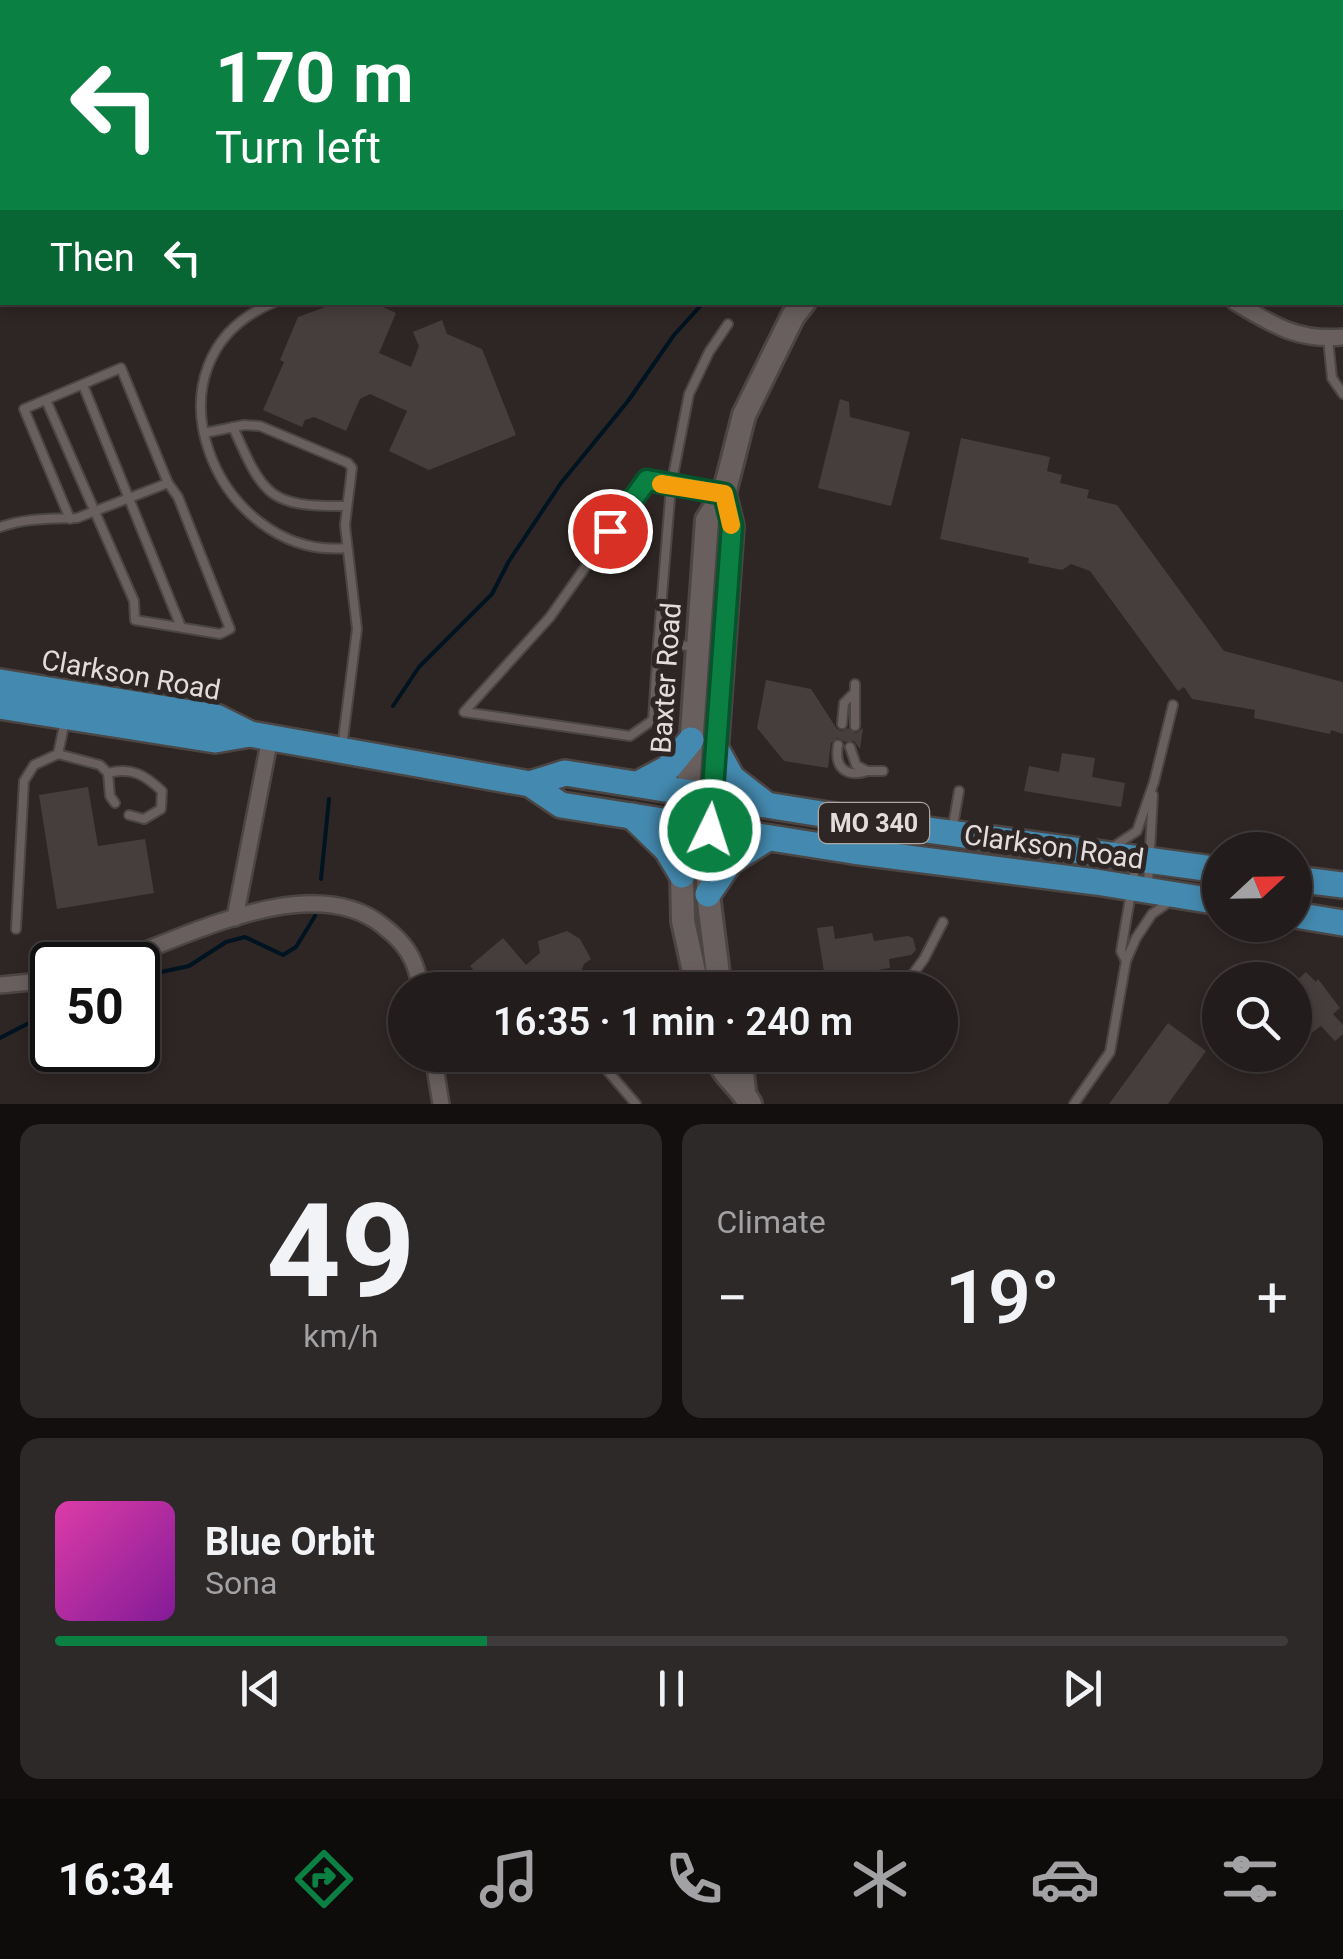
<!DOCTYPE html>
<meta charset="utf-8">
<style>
body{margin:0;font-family:Roboto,sans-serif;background:#2e2929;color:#f1f3f6;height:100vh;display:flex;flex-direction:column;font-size:38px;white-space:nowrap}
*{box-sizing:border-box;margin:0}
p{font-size:32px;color:#a2a1a3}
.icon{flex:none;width:55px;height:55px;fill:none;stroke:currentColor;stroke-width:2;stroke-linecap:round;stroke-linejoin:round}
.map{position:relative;height:1104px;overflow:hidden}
.panel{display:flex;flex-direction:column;gap:20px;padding:20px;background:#130f0f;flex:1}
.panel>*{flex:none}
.banner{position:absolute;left:0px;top:0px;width:1345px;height:305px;box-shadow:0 5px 15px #0003,0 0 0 2px #3f3a3b;background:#0b8043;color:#fff;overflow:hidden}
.needle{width:65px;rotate:68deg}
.tools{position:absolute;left:1202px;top:832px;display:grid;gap:20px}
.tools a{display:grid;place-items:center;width:110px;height:110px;border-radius:50%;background:#221c1c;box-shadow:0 5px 15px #0003,0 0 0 2px #3f3a3b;font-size:50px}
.speed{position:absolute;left:30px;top:942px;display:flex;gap:20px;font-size:50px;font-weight:700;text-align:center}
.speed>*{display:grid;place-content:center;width:130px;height:130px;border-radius:50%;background:#221c1c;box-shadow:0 5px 15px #0003,0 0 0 2px #3f3a3b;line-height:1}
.speed .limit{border:5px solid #111;border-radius:15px;background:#fff;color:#111}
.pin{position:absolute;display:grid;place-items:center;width:85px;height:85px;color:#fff;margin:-42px;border:5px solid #fff;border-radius:50%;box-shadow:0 2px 10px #0007}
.me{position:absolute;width:110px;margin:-55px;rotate:4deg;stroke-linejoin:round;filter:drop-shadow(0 0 8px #0008)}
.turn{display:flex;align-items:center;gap:35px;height:210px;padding:0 50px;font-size:45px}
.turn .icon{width:130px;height:130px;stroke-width:2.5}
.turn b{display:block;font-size:70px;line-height:85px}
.then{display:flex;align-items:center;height:95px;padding:0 50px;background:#0003;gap:20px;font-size:38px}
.big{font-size:75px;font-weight:600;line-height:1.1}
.panel .tile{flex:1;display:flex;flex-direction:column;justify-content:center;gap:15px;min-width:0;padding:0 35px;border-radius:20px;background:#2e2929}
.panel .dial{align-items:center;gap:0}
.dial b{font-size:130px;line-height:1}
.song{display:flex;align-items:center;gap:30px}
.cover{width:120px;height:120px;border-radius:15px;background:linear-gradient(135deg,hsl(320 70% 55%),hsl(290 70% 35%))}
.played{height:10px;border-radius:5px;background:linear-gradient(90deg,#0b8043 35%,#3f3a3b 35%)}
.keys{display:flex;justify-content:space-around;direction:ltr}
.heat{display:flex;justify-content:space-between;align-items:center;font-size:55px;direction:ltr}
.panel .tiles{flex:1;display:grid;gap:20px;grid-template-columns:1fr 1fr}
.tile:last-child{grid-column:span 2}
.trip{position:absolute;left:388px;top:972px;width:570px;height:100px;border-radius:50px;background:#221c1c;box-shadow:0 5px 15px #0003,0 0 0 2px #3f3a3b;font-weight:600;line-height:100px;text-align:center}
.menu{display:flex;height:160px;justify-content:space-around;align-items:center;background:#0e0b0b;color:#a2a1a3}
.menu .icon{width:70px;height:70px}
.menu .active{color:#0b8043}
.menu b{font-size:45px;color:#f1f3f6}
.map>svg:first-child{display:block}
</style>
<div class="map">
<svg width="1343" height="1104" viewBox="0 0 1343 1104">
<rect width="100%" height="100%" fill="#2e2625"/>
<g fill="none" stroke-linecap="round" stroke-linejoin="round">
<g stroke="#001320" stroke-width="4">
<path d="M918 0V2"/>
<path d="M393 706 419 667 492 594 509 561 561 483 628 401 674 335 704 302"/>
<path d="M321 879 329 799"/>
<path d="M138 977 189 966 226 942 245 937 283 955 296 947 315 916"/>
<path d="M0 1038 29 1023 52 1028"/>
</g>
</g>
<g fill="#463e3d">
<path d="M339 302H372L396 313 379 353 411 367 419 346 413 332 442 320 447 334 482 349 516 435 429 470 389 451 407 411 370 394 360 399 346 431 314 417 305 420 302 427 263 410 284 362 280 360 298 317Z"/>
<path d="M840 399 849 402 850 417 910 432 891 506 818 488Z"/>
<path d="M961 438 1050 457 1047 471 1062 475 1060 483 1089 490 1087 498 1117 505 1224 651 1343 682V734L1331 730 1330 734 1254 718 1255 710 1192 699 1184 687 1178 691 1090 571 1071 564 1062 570 1028 563 1029 558 940 539Z"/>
<path d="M766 680 811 689 837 729 842 731 848 728 856 733 863 728 860 749 854 741 845 742 838 738 831 743 828 768 784 761 757 728Z"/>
<path d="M1062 753 1095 758 1092 777 1125 783 1121 807 1024 791 1029 766 1059 772Z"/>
<path d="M88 787 98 846 145 839 154 893 57 909 39 795Z"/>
<path d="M833 926 835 939 872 933 874 941 908 936 913 938 916 950 911 955 889 959 890 968 878 970 880 981 827 990 817 928Z"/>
<path d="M567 931 580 939 591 959 584 964 575 988 562 983 553 990H499L493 983 487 987 470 966 503 938 526 965 540 953 538 941Z"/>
<path d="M1306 972 1316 982 1318 979 1340 1008 1333 1014 1343 1025V1034L1335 1041 1321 1026 1305 1038 1301 1033 1295 1039V982Z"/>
<path d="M1168 1023 1206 1051 1168 1104H1109Z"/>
</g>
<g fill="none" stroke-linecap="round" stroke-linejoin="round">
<defs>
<g id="lane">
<path d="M1247 0 1249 2"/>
<path d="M666 2V0"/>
<path d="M1271 2 1272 0"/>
<path d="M1342 123H1343"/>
<path d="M275 302C133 359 217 560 346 548"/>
<path d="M1328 339 1332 378 1343 394"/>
<path d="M83 385 181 627"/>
<path d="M46 400 134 601 135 620 220 634 230 629 178 497 168 483"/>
<path d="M233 427C264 497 269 507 347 506"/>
<path d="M204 433 244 425 260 426 348 463 352 468 345 525 357 629 342 747"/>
<path d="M0 527C27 518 48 519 77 518L168 483 121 368 24 409 70 519"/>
<path d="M658 645 671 486 719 493"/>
<path d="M693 646 658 645 653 720 630 736 464 712 550 617 647 480 671 486 689 394 709 352 728 324"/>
<path d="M842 724 844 703 854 693"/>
<path d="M855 726V684"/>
<path d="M838 745C834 768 846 778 868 771"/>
<path d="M850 747 856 765 867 771H883"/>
<path d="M58 754 100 765 108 773"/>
<path d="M115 803 110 796 108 773C132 767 145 775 162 791L161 809 144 819 129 815"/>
<path d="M952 831 959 791"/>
<path d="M1113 847 1137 831 1154 782 1173 705"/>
<path d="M1148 885 1153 795"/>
<path d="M16 929 24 781 34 765 58 754 65 721"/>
<path d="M1126 961 1121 951 1136 863"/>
<path d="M901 990 924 959 943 922"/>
<path d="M606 1069 636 1104"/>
<path d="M1074 1104 1110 1052 1126 961 1136 938 1152 914 1169 902"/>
</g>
<g id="street">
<path d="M481 0 482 2"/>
<path d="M430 2V0"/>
<path d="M1306 2 1307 0"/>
<path d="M1342 99 1343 100"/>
<path d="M0 168H2"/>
<path d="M1235 302C1273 325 1297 341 1343 337"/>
<path d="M235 918 270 738"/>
<path d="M107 965C182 939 311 868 383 926 395 935 407 947 413 961 417 970 419 980 422 990"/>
<path d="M0 985 52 980"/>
<path d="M433 1055 441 1104"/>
</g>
<g id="secondary">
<path d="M1027 2 1028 0"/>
<path d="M698 990 683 921 682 875 707 520 724 494 744 415 793 316 804 302"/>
<path d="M720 990 708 894 709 849 732 526 724 494"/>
<path d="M716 1055C724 1078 740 1084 750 1104"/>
<path d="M740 1055 744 1091"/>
</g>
<g id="primary">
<path d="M0 682 216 717 250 734 530 784 561 805 853 851 1096 882 1220 902"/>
<path d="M0 706 215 740 250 734"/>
<path d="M716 749 732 778 763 802"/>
<path d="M530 784 565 773 891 825 1220 870"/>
<path d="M638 784 668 768 691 740"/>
<path d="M632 816 667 850 682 875"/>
<path d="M1295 879 1343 885"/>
<path d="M708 894 730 862 768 838"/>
<path d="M1295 915 1343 923"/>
</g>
</defs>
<use href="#lane" stroke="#4b4544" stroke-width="12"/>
<use href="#street" stroke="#4b4544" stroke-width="20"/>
<use href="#secondary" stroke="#4b4544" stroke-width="28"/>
<use href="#primary" stroke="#4b4544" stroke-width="30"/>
<use href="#lane" stroke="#685f5e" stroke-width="8"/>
<use href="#street" stroke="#685f5e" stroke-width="15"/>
<use href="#secondary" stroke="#685f5e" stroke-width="22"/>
<use href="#primary" stroke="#448ab0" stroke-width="25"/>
</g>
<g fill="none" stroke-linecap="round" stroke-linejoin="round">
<defs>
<path id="route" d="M610 531 647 480 724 494 732 526 710 830"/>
</defs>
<use href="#route" stroke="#07532c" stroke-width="25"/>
<use href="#route" stroke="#0b8043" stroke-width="18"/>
<path stroke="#f59e0b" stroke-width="18" d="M661 484 724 494 731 525"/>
</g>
<g text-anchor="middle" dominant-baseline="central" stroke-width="10" stroke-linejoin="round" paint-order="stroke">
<rect fill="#2e2625" stroke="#aca6a5" stroke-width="2.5" x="819" y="803" width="110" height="40" rx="8"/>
<g font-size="25" font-weight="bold" fill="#e2dddc">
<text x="874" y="823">MO 340</text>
</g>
<g font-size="28" fill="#e2dddc" stroke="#2e2625">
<text transform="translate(131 675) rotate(10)">Clarkson Road</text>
<text transform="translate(666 678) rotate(-86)">Baxter Road</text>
<text transform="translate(1054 847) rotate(8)">Clarkson Road</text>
</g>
</g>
</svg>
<div class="tools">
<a><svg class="needle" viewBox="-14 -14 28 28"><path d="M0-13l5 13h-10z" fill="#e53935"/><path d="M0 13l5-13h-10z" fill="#a2a1a3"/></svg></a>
<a><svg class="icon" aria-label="search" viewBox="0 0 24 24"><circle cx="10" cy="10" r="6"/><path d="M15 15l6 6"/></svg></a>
</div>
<div class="speed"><div class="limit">50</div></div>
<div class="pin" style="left:610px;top:531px;background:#d93025"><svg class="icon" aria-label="arrive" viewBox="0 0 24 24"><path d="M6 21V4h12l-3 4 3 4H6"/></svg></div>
<svg class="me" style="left:710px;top:830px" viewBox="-20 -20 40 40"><circle r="17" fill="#0b8043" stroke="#fff" stroke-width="3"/><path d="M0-11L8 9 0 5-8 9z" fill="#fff"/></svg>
<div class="trip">16:35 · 1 min · 240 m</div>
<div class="banner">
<div class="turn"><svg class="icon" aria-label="left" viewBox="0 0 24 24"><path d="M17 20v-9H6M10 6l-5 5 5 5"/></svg><div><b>170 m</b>Turn left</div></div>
<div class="then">Then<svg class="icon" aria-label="left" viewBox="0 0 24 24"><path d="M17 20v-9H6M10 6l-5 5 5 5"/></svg></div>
</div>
</div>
<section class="panel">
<div class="tiles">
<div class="tile dial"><b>49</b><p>km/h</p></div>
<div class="tile"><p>Climate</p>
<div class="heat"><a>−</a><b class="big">19°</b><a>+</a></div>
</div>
<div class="tile">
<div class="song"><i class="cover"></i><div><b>Blue Orbit</b><p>Sona</p></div></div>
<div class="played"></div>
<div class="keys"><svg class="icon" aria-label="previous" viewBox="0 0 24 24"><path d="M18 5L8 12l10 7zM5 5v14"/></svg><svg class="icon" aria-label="pause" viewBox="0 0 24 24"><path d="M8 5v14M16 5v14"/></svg><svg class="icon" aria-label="next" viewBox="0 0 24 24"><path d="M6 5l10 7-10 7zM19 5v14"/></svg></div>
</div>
</div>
</section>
<nav class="menu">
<b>16:34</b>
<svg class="icon active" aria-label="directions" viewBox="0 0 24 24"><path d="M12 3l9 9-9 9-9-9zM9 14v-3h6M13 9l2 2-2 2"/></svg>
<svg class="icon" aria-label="music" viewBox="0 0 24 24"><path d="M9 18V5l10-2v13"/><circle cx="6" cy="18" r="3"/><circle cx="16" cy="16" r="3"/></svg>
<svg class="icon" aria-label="phone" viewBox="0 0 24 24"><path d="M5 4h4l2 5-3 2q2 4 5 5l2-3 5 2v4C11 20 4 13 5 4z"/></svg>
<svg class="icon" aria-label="climate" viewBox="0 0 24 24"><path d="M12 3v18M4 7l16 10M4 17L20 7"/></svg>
<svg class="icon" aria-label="car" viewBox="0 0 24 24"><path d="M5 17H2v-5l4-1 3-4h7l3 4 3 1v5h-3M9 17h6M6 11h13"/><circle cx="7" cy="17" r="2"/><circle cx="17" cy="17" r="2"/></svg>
<svg class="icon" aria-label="filters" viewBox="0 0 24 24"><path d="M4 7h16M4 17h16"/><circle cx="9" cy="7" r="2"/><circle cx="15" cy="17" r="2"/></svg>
</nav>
